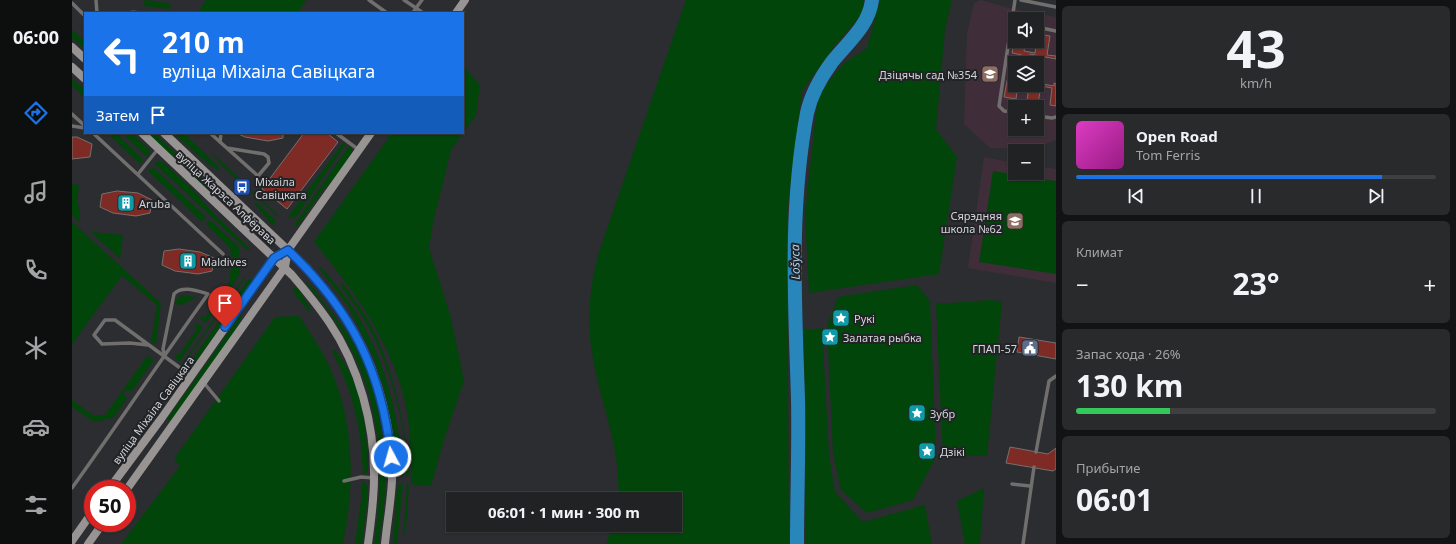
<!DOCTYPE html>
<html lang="ru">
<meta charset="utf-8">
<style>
body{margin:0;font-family:"Noto Sans",sans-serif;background:#282a2c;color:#f1f3f6;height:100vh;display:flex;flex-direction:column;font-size:15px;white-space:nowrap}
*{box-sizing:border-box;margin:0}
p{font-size:13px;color:#a2a4a6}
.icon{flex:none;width:22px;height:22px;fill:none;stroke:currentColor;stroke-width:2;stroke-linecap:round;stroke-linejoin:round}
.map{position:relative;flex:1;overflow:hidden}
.sheet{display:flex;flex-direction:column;gap:6px;padding:6px;background:#121314;width:400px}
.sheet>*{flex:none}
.guide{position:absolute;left:12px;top:12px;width:380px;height:122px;border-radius:0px;box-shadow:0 1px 3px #0004,0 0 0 1px #3d3f41;background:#1a73e8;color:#fff;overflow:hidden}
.controls{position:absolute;left:936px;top:12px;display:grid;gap:8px}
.controls a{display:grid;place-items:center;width:36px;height:36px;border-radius:0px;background:#202224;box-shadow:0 1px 3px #0004,0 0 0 1px #3d3f41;font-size:20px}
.speed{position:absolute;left:12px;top:480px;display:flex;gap:8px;font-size:20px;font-weight:700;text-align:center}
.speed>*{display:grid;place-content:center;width:52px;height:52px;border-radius:50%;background:#202224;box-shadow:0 1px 3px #0004,0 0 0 1px #3d3f41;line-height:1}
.speed .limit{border:6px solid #d22;background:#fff;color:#111}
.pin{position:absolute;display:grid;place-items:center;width:34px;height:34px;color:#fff;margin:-41px -17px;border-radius:50% 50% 50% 0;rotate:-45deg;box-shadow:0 0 4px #0007}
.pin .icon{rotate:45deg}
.me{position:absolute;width:44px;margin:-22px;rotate:354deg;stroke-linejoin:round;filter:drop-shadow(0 0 3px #0008)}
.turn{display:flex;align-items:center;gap:14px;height:84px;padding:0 12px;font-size:18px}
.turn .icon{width:52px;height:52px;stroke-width:2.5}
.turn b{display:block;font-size:28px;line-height:34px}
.then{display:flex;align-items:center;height:38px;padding:0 12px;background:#0003;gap:8px;font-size:15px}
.big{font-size:30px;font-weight:700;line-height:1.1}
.sheet .card{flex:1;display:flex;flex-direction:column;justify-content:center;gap:6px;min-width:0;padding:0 14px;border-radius:6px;background:#282a2c}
.sheet .dial{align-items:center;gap:0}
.dial b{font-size:52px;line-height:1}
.song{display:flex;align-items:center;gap:12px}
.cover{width:48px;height:48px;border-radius:6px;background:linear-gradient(135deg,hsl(310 70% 55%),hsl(310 70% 35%))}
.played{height:4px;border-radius:2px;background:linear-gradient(90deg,#1a73e8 85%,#3d3f41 85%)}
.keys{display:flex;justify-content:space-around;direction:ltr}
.heat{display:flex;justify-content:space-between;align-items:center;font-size:22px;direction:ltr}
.charge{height:6px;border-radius:3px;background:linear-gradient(90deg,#34c759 26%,#3d3f41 0)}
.trip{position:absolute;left:374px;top:492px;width:236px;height:40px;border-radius:0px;background:#202224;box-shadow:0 1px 3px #0004,0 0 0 1px #3d3f41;font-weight:700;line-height:40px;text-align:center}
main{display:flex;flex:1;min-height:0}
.tabs{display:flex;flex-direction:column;width:72px;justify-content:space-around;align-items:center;background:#0d0e0e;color:#a2a4a6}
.tabs .icon{width:28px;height:28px}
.tabs .active{color:#1a73e8}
.tabs b{font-size:18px;color:#f1f3f6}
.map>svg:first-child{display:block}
</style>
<main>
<nav class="tabs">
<b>06:00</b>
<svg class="icon active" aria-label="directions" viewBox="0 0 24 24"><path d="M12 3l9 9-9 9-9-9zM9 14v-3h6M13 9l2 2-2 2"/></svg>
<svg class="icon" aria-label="music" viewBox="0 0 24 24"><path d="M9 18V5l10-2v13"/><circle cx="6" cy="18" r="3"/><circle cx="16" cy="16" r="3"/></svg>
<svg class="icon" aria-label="phone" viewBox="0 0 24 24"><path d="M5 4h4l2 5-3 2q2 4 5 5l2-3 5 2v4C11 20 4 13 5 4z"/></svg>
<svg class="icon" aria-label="climate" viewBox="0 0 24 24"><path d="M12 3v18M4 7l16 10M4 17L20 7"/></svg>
<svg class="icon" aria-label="car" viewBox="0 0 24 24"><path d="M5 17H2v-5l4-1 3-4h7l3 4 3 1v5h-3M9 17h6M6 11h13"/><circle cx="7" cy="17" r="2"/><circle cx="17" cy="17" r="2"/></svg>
<svg class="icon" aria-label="filters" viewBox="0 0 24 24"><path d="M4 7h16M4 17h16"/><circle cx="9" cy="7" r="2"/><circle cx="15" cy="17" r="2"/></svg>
</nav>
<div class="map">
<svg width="984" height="544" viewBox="0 0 984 544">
<rect width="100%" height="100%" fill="#2b2d30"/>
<g fill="#3f2e39" fill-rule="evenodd">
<path d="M909 0 941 9 984 17V140L961 149 918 148 892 124 895 34 902 3ZM943 19H965V41H943ZM943 63H965V85H943ZM943 107H965V129H943Z"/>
<path d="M912 157 943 163V173H965V166L984 169V283L896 268Z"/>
</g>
<g fill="#02450a">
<path d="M74 0 97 3 99 5 98 9 72 6V1Z"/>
<path d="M134 0H234L226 13H126Z"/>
<path d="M614 0H792L790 14 761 48 730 91 715 213 717 544H534L541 525H603V499H546C550 448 527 402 520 352 514 318 518 285 527 252Z"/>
<path d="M808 0H880L873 30 864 129 885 157 867 274 737 293 733 213 746 95 771 64 795 48Z"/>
<path d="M0 30 13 41V49L0 38Z"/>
<path d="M391 66 408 85 404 115 379 150 361 223 357 248 379 318 392 381 372 440 359 486 339 484C339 453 339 418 329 387 312 332 279 287 242 242L320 133H391Z"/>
<path d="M0 79 13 90V98L0 86Z"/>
<path d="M35 133H44L70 158 71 160 68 164Z"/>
<path d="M50 133H59L77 149 78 153 75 157Z"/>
<path d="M74 133H82L156 202 154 203 131 186Z"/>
<path d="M102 133H111L144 164 147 169V171L128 157Z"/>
<path d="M271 143 274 144 224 217 222 218 216 217Z"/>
<path d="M277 146 279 147 281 155 269 172 251 190 226 226 222 225Z"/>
<path d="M140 154 150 162 207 216H205L149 165Z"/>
<path d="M87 161 91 162 122 191 142 214 179 250H175L82 163Z"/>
<path d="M79 168H82L134 217 130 222 76 171Z"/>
<path d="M921 171 984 181V274L907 262Z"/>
<path d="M0 184 7 185 5 204 8 208 7 222 0 215Z"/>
<path d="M184 202 203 220 204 222 200 225 182 203Z"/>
<path d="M138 220 167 247V257H159L158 248 134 224Z"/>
<path d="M0 222 89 303 84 344 79 343 85 305 50 276 0 344Z"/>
<path d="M19 232 51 235 48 259Z"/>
<path d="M159 267 167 268 168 274 155 294 152 292 157 284Z"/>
<path d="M246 267H249L251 269C261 281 272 294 281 308 314 359 327 415 331 475L326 473 325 469 322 436 313 392 301 356 276 306Z"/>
<path d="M172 277 173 278 110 366 109 365Z"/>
<path d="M180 279 181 280 120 367 114 368 176 280Z"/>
<path d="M234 282C245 290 254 306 263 317 269 325 276 333 281 342 305 386 315 439 313 489 313 507 309 526 307 544H302C313 471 310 402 272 336 265 324 257 312 249 301 244 295 237 288 234 282Z"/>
<path d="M271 283C281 298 292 312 300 327 323 375 333 422 337 475H334C333 462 334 448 332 436 325 393 311 349 288 313 282 303 275 295 268 285Z"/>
<path d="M845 285 858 301 864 457 841 500 795 513 769 490 761 453 755 326 766 297Z"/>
<path d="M223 287 227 290 239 310 237 312 221 292V289Z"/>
<path d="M150 294 153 296 134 323 128 319 130 316 133 318Z"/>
<path d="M110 295 123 297 124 298 109 305 103 304 104 300Z"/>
<path d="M919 300 930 302 915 456H871L864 304Z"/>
<path d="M168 316 170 317 159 339 99 422 95 419Z"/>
<path d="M227 316C238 332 249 349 257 366 283 422 283 485 271 544H49L108 466 102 459 203 317Z"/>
<path d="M125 323 131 327 107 362 103 357V353L107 355 125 329 122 327Z"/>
<path d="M750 328 757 455 763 492 791 522 853 505 860 544H734L732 330Z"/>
<path d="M263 350C268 357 274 365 278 373 292 403 295 438 296 470L295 473 291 474C290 429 281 392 260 351Z"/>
<path d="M76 355 82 360 60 391H57L54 390 51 393 54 396 55 399 41 418 22 422 0 407V400L22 416 33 415Z"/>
<path d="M292 482 296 486 295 504 290 544H283L289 501 290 483Z"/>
<path d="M335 483H337L335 519 331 540Z"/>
<path d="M331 484 325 544H321L325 488 326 485Z"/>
<path d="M912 488 908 544H893L885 501Z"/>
</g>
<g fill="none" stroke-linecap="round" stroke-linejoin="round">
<path stroke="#2986bb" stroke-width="14" d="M725 544C725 496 727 447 726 399 723 302 717 209 735 113 739 95 749 77 760 62 775 43 797 26 800 0"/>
</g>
<g fill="#7e2b26" stroke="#75706f">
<path d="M61 11 81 13H82H48Z"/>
<path d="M966 34 978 36 975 55 984 56V59L958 54 956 63H949L950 55 940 53 943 35V41H954L952 51 963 53Z"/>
<path d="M936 76 943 77V85H946L944 99 932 97Z"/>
<path d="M965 83 982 86V83L984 84V106L978 105 980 88 969 86 966 103 955 101 957 85H965Z"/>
<path d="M164 133H211V138L196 141 173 137Z"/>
<path d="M232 133H255L266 142 215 209 190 189Z"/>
<path d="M0 137H5L20 144 18 157 0 159Z"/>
<path d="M45 191 66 193 80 200 78 213 64 216 41 213 28 207 30 194Z"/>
<path d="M107 249 128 252 142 258 140 271 126 274 103 271 90 265 92 251Z"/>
<path d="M947 337 984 343V359L945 352Z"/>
<path d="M938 447 976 454 984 448V469L981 471 934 463Z"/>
</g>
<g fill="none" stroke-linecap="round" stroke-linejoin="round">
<g stroke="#716f6e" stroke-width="3.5">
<path d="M24 0 25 13"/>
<path d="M297 0 315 13"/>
<path d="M332 0 344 8 350 0"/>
<path d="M943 0 927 106 932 111 943 112"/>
<path d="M949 0 984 7"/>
<path d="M0 3 13 16"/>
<path d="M341 13 344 8 351 13"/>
<path d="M965 27 984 31"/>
<path d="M0 114 13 126"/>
<path d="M965 116 980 118 984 117"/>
<path d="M0 126 13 128"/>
<path d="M21 133 151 254"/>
<path d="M138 133 186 176 197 163 196 157 192 154 155 148"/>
<path d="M264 133 287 150"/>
<path d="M148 142 149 133"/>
<path d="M66 174 86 149"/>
<path d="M76 345 58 343 30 344 22 335 33 320H43L119 376"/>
<path d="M132 383 147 401"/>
<path d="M964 452 977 381 984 376"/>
<path d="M272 481 289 477 302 478"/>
<path d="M940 484 958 486"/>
<path d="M0 488C46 424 90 358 136 294 126 291 110 285 102 294L91 349 93 357"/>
<path d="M951 544 962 467"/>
</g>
<g stroke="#979493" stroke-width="8">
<path d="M384 13 393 0"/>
<path d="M0 47 13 59"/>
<path d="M0 67 13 79"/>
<path d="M70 133 220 275C233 290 246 306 257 322 287 366 303 426 302 478 302 500 299 522 296 544"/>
<path d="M92 133 236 269C254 290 270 310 283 333 307 375 321 432 320 480 319 502 315 523 313 544"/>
<path d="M37 489 89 419 202 258 216 250 299 133"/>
<path d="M55 489 213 267 216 250"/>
<path d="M0 541 21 511"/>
<path d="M16 544 31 523"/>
</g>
</g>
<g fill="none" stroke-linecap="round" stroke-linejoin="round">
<defs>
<path id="route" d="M153 327 202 258 216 250C279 310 310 370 319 457"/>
</defs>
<use href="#route" stroke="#114b97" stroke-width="10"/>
<use href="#route" stroke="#1a73e8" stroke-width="7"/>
</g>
<defs>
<symbol id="school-square" viewBox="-11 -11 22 22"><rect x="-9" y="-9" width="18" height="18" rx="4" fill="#8d6e63" stroke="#212327"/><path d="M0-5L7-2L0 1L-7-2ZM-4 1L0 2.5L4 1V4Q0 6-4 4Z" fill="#fff"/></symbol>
<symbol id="bus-square" viewBox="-11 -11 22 22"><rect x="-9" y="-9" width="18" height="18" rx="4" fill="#1a4fb4" stroke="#212327"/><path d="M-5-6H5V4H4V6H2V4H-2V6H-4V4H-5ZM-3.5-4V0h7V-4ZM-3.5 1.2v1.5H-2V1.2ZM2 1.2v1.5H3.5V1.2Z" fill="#fff"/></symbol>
<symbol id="building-square" viewBox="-11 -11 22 22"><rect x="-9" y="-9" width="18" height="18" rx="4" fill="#0f9aa8" stroke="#212327"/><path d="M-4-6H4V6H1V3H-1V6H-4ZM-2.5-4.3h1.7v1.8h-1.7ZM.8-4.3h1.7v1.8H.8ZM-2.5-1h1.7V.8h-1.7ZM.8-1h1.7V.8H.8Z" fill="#fff"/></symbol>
<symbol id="sight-square" viewBox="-11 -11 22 22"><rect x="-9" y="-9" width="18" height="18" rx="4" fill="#0f9aa8" stroke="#212327"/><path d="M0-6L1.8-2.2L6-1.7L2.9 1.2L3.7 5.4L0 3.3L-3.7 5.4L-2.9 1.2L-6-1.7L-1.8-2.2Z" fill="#fff"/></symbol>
<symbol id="civic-square" viewBox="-11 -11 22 22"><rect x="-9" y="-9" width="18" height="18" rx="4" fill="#5c6f8a" stroke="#212327"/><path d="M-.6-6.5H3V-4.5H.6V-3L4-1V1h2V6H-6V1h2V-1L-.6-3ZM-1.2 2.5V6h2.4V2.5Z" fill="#fff"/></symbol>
</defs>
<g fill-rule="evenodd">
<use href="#school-square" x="908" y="64" width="20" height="20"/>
<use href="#bus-square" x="160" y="177" width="20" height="20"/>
<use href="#building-square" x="44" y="193" width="20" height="20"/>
<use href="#school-square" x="933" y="211" width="20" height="20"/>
<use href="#building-square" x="106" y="251" width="20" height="20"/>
<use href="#sight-square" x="759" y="308" width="20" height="20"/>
<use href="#sight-square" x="748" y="327" width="20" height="20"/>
<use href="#civic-square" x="948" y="338" width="20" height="20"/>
<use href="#sight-square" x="835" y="403" width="20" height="20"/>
<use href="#sight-square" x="845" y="441" width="20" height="20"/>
</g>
<g text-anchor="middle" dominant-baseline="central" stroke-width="4" stroke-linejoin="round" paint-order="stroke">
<g font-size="11" fill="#d4d5d8" stroke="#212327" text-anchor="start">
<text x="905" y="74" text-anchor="end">Дзіцячы сад №354</text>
<text x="183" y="181">Міхаіла<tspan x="183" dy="13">Савіцкага</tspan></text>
<text x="67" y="203">Aruba</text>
<text x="930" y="215" text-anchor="end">Сярэдняя<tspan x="930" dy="13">школа №62</tspan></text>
<text x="129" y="261">Maldives</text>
<text x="782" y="318">Рукі</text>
<text x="771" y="337">Залатая рыбка</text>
<text x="945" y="348" text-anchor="end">ГПАП-57</text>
<text x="858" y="413">Зубр</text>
<text x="868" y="451">Дзікі</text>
</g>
<g font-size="11" fill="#d4d5d8" stroke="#212327">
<text transform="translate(154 197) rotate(43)">вуліца Жарэса Алфёрава</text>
<text transform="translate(81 410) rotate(-54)">вуліца Міхаіла Савіцкага</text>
</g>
<g font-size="12" font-style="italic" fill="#aad2ef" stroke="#212327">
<text transform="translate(723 262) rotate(-91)">Lošyca</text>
</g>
</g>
</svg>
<div class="controls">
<a><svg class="icon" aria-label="sound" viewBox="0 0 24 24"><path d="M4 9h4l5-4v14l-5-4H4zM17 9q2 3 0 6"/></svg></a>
<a><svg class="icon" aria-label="layers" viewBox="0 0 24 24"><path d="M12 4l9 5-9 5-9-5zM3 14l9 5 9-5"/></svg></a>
<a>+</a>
<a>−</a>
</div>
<div class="speed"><div class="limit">50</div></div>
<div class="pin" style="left:153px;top:327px;background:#d93025"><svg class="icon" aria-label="arrive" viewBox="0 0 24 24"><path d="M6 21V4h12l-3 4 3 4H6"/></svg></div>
<svg class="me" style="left:319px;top:457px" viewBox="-20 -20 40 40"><circle r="17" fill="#1a73e8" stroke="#fff" stroke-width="3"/><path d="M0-11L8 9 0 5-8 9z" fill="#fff"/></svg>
<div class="trip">06:01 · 1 мин · 300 m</div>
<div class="guide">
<div class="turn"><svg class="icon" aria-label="left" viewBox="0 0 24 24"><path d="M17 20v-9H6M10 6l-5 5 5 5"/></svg><div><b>210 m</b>вуліца Міхаіла Савіцкага</div></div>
<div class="then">Затем<svg class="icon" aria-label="arrive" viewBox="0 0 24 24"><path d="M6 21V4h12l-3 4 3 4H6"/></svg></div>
</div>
</div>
<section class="sheet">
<div class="card dial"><b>43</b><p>km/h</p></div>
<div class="card">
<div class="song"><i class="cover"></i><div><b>Open Road</b><p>Tom Ferris</p></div></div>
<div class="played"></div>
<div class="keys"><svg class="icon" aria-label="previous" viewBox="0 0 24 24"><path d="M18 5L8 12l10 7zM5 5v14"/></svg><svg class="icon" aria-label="pause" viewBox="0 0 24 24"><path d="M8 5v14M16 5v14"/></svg><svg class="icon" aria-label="next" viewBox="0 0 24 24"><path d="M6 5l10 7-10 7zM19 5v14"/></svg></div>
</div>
<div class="card"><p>Климат</p>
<div class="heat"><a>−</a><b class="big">23°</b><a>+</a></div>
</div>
<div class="card"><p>Запас хода · 26%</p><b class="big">130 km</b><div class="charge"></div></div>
<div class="card"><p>Прибытие</p><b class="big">06:01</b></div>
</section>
</main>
